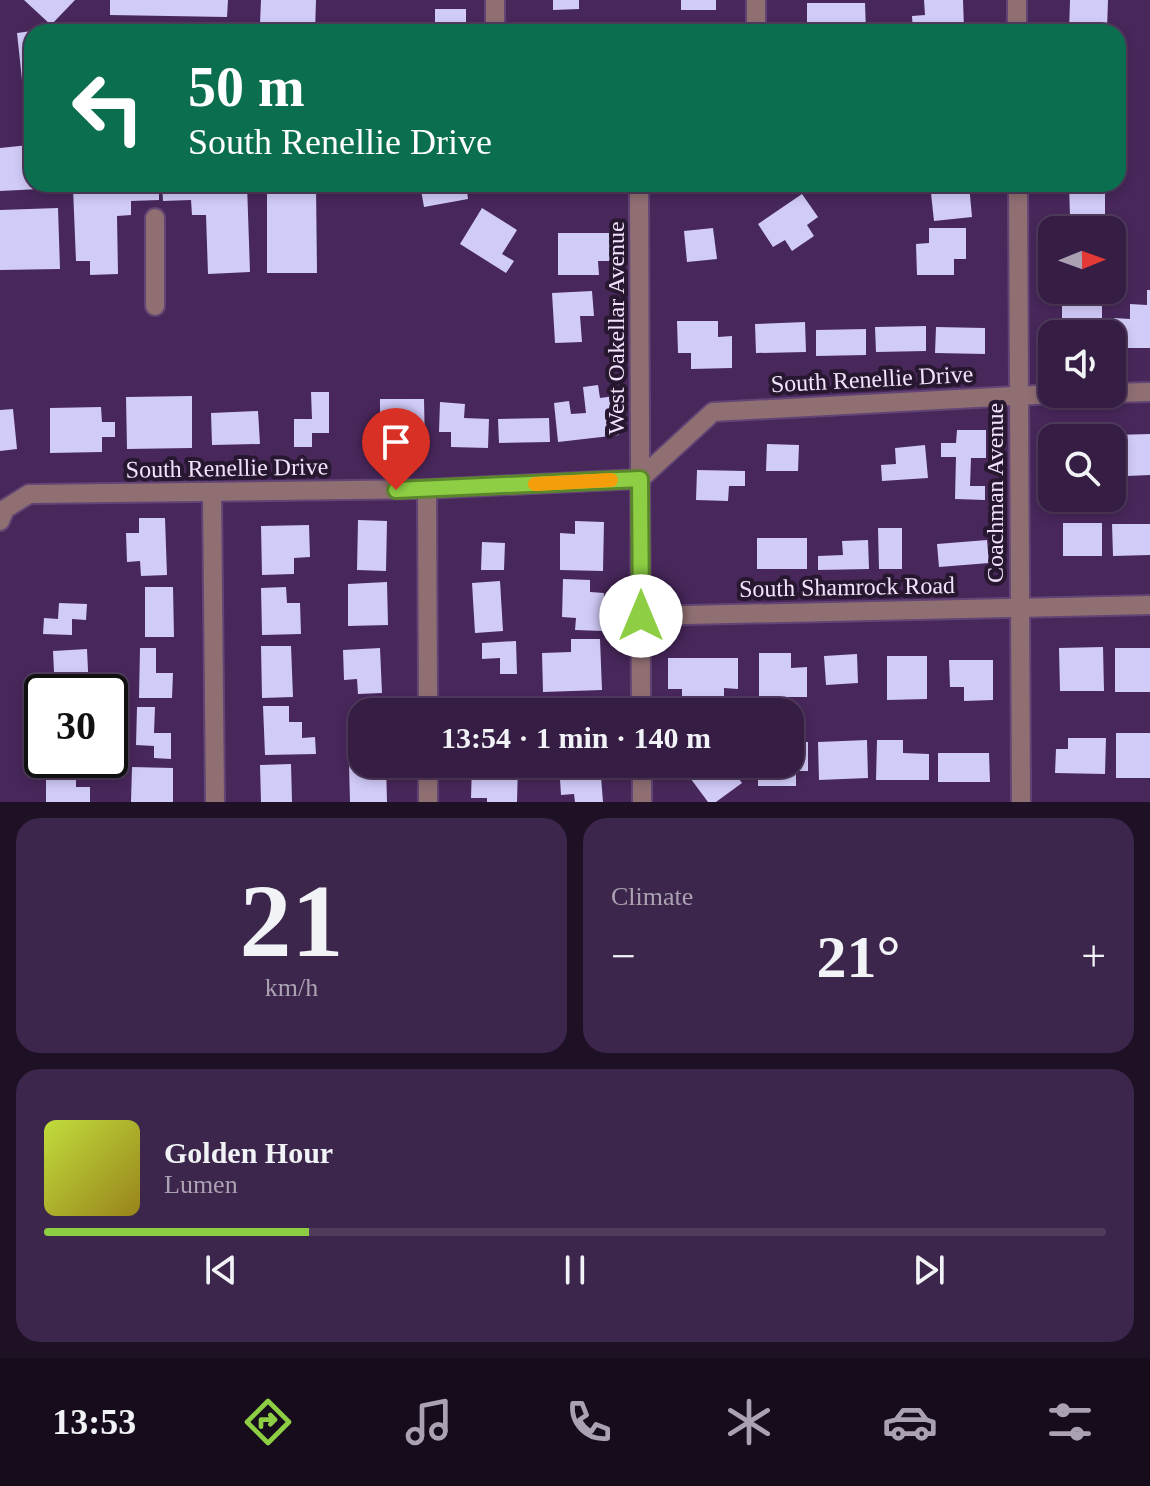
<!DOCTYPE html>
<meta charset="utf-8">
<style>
body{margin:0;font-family:Georgia,serif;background:#3d264b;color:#f1f3f6;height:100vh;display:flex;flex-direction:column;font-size:30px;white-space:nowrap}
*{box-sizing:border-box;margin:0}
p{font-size:26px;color:#aaa2b2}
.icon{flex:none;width:44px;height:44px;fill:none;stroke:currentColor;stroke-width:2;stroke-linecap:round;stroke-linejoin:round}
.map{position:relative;height:802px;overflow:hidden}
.panel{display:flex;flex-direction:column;gap:16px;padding:16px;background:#1e1025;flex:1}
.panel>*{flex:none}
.top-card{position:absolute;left:24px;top:24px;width:1102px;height:168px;border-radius:24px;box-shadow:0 4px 12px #0003,0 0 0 2px #503b5d;background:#0b6e4f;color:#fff;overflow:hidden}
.needle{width:52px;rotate:89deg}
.buttons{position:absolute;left:1038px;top:216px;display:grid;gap:16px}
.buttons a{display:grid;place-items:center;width:88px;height:88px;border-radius:16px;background:#361d44;box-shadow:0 4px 12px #0003,0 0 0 2px #503b5d;font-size:40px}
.speed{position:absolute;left:24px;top:674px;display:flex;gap:16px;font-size:40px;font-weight:700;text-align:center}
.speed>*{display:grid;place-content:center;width:104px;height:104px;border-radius:50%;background:#361d44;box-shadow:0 4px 12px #0003,0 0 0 2px #503b5d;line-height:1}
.speed .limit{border:4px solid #111;border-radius:12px;background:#fff;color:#111}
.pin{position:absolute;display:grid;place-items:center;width:68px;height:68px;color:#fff;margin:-82px -34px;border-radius:50% 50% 50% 0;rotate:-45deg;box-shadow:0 0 8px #0007}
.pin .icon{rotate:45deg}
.me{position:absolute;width:88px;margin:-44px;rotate:0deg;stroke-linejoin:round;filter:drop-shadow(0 0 6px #0008)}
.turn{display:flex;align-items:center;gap:28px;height:168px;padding:0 32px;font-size:36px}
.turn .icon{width:104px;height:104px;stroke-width:2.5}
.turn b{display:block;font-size:56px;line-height:68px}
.big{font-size:60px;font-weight:600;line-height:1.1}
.panel .widget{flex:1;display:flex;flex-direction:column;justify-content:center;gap:12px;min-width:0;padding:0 28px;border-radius:24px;background:#3d264b}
.panel .dial{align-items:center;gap:0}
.dial b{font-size:104px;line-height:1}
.song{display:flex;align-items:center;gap:24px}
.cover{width:96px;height:96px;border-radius:12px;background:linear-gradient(135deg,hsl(70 70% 55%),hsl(50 70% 35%))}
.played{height:8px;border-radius:4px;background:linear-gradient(90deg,#8dce44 25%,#503b5d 25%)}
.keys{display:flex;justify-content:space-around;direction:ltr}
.heat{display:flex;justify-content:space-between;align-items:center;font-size:44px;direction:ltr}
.panel .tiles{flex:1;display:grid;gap:16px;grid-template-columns:1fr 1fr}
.widget:last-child{grid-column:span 2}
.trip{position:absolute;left:348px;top:698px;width:456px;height:80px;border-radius:24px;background:#361d44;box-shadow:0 4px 12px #0003,0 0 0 2px #503b5d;font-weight:600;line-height:80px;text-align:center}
.dock{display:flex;height:128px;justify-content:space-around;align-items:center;background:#160c1b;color:#aaa2b2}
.dock .icon{width:56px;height:56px}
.dock .on{color:#8dce44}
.dock b{font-size:36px;color:#f1f3f6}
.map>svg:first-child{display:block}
</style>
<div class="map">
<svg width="1150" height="802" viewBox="0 0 1150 802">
<rect width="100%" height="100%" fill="#48275b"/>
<g fill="#d1cbf8">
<path d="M24 0H75L51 25Z"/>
<path d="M110 0H228L227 17 110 15Z"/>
<path d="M261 0H316L315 32H274V24H260Z"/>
<path d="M553 0H579V9L553 10Z"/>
<rect x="681" y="0" width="35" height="10"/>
<path d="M924 0H963L964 29 913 32 912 16 925 15Z"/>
<path d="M1070 0H1108L1107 29 1069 32Z"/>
<path d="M807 3H865L866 32H807Z"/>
<path d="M435 9H466V32H420V25H435Z"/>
<path d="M574 26V32H547V27Z"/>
<path d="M32 31V184H45L39 189 0 191V148L29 145 17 33Z"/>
<path d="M87 184H159V200L131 201V215L117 216 118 274 90 275V261H76L73 188 87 187Z"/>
<path d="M162 184H247L250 272 208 274 206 215H192L191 200 163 201Z"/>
<path d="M267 184H316L317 273H267Z"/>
<path d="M420 184H466L468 199 424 207Z"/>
<path d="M930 184 969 185 972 217 934 221Z"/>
<path d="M1069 184H1105V217H1070Z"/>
<path d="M802 194 818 217 807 225 814 236 792 251 785 240 773 247 758 224Z"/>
<path d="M58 208 60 269 0 270V210Z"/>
<path d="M482 208 517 230 502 254 514 261 506 273 460 244Z"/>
<path d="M1071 226 1108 227V230H1071Z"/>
<path d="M713 228 717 259 687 262 684 231Z"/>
<path d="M929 228H966V259H954V275H917L916 244 929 243Z"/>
<path d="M558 233H612V261H598L599 275H558Z"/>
<rect x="1066" y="290" width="28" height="10"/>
<path d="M1147 290H1150V348H1114V318L1130 319V304L1147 305Z"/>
<path d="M592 291 594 316H580L582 342 555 343 552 293Z"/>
<path d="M1062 304H1102V334H1052V351H1049L1050 320H1062Z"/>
<path d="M677 321H718V337L732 336V368L691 369V353H678Z"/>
<path d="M805 322 806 352 756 353 755 324Z"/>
<path d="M926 326V351L876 352 875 327Z"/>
<path d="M936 327 985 328V354L935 353Z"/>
<path d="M866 329V355L816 356V330Z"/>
<path d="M598 385 600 398 615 396 619 435 558 442 554 403 569 401 571 414 586 413 583 387Z"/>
<path d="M311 392H329V433H312V447H294V419H312Z"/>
<path d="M192 396V448L127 449 126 397Z"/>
<path d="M380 399H424L425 449H395V436H380Z"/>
<path d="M440 402 465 404 464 418 489 419 488 448 451 447V432H439Z"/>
<path d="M101 407 102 422H115V437H102V452L50 453V408Z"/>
<path d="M13 409 17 449 0 451V410Z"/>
<path d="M258 411 260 444 212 445 211 413Z"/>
<path d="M549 418 550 442 499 443 498 419Z"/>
<path d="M957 430H986V458H971L970 486H985V500L955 499 956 457H941V443H956Z"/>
<path d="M1150 434V475L1127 476V462H1114V435Z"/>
<path d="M767 444 799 445 798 471H766Z"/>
<path d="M925 445 928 478 882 481 881 465 896 464 895 448Z"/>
<path d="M697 470 745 471V486H729L728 501 696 500Z"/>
<path d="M139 518H165L167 575 141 576 140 561 127 562 126 533H139Z"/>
<path d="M358 520 387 521 386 571 357 570Z"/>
<path d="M575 521 604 522 603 571 560 570V533L575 534Z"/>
<rect x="1063" y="523" width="39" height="33"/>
<path d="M1112 524H1150V555L1113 556Z"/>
<path d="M309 525 310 557 294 558V574L262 575 261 526Z"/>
<path d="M878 528H902V569H879Z"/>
<rect x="757" y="538" width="50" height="31"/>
<path d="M868 540 869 569 818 570V556L843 555 842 541Z"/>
<path d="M987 540 989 563 939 567 937 544Z"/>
<path d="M482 542 505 543 504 570H481Z"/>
<path d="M563 579 590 580V592L604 593 603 631 575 630 576 618 562 617Z"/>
<path d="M500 581 503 631 475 633 472 583Z"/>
<path d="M387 582 388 625 348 626V584Z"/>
<path d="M145 587H173L174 637H145Z"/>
<path d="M286 587 287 603H300L301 634 262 635 261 588Z"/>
<path d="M59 603 87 604 86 620 72 619V635L43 634 44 618 58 619Z"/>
<path d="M571 639H600L602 690 543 692 542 653 571 652Z"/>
<path d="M516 641 517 674H500V658L482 659V643Z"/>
<path d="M261 646H291L293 697 262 698Z"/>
<path d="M1103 647 1104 691H1060L1059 648Z"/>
<path d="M140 648H156V673H173L172 698H139Z"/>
<path d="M380 648 382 693 358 694 357 679 344 680 343 650Z"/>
<rect x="1115" y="648" width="35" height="44"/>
<path d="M87 649 89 692H55L53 651Z"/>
<path d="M759 653H791V668L807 667V697H759Z"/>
<path d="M857 654 858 683 826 685 824 656Z"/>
<path d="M887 656H927V699L887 700Z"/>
<path d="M668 658H738V689L724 688V704H682V689H668Z"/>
<path d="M949 660H993V700L964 701V687H950Z"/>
<path d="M604 699V712H562V700Z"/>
<path d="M515 702V712H472V704Z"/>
<path d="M387 704V712H362L361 705Z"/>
<path d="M263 706H289V722H302V738L315 737 316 754 265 755Z"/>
<path d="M137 707H155L154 733H171V759L154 758V746L136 745Z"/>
<rect x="349" y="718" width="13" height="14"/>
<rect x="1116" y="733" width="34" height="45"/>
<path d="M1068 738H1106L1105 774 1055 773 1056 749H1068Z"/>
<path d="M867 740 868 778 819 780 818 742Z"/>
<path d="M877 740H903V753L929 754V780H876Z"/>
<path d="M790 742H808V771H796V786H758V764H790Z"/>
<path d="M938 753H989L990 782H938Z"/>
<path d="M291 764 292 802H261L260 765Z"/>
<path d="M349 764H386L387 802H350Z"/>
<path d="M472 764H518L517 802H487V798H471Z"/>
<path d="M559 764H600L603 802H575L574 794 561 795Z"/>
<path d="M686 764H728L742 783 716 802H708L682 767Z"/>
<path d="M132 767 173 768V802H131Z"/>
<path d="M46 770 76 771V787H90V802H46Z"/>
</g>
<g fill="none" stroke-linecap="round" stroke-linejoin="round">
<defs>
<g id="minor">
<path d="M495 0V32"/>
<path d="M1017 0V32"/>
<path d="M756 32V0"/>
<path d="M639 184 641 712"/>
<path d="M1018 184 1021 802"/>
<path d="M155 306V218"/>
<path d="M1112 393 1150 392"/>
<path d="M427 489 428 712"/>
<path d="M212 492 215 802"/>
<path d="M0 521 5 509 29 494 427 489 640 479 713 412 1052 394"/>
<path d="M641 616 1150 605"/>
<path d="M428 764V802"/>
<path d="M642 764V802"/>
</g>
</defs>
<use href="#minor" stroke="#634575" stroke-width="22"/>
<use href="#minor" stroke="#906f73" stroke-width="18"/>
</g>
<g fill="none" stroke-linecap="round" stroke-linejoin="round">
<defs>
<path id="route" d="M396 490 640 479 641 616"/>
</defs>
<use href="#route" stroke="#5c862c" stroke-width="20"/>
<use href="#route" stroke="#8dce44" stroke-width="14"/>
<path stroke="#f59e0b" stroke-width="14" d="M535 484 611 480"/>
</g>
<g text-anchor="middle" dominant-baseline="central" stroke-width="8" stroke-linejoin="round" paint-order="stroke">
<g font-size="24" fill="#f2e3fd" stroke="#271830">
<text transform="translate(616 328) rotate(-90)">West Oakellar Avenue</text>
<text transform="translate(872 379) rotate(-3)">South Renellie Drive</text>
<text transform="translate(227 468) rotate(-1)">South Renellie Drive</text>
<text transform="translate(995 493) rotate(-90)">Coachman Avenue</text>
<text transform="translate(847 587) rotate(-1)">South Shamrock Road</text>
</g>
</g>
</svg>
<div class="buttons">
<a><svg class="needle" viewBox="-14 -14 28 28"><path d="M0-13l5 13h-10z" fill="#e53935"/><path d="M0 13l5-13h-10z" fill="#aaa2b2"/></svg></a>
<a><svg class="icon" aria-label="sound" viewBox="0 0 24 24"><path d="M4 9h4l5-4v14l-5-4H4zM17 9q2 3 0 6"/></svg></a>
<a><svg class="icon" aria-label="search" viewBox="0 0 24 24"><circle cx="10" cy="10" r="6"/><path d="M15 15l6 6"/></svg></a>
</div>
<div class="speed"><div class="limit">30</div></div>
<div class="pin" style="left:396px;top:490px;background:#d93025"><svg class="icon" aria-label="arrive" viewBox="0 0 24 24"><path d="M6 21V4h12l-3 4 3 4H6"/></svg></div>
<svg class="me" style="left:641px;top:616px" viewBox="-20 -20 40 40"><circle r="19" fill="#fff"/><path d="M0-13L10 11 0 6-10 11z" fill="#8dce44"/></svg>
<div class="trip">13:54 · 1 min · 140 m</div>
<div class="top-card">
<div class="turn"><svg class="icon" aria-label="left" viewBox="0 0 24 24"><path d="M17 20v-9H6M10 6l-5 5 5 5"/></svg><div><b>50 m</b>South Renellie Drive</div></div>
</div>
</div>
<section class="panel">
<div class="tiles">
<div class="widget dial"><b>21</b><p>km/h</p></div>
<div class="widget"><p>Climate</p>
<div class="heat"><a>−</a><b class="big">21°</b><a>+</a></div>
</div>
<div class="widget">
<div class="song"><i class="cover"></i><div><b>Golden Hour</b><p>Lumen</p></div></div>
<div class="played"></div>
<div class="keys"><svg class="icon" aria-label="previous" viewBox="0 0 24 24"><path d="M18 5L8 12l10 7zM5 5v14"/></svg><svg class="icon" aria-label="pause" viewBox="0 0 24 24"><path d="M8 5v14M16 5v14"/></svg><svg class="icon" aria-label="next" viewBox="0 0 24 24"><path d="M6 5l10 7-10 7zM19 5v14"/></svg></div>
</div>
</div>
</section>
<nav class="dock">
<b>13:53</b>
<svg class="icon on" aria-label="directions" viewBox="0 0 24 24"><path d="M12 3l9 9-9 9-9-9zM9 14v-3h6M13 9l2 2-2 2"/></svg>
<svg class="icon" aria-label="music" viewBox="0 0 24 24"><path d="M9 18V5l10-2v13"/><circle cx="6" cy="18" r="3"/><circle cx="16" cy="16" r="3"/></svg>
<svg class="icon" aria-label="phone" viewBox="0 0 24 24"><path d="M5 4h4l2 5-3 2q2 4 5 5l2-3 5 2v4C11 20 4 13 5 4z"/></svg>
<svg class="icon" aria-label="climate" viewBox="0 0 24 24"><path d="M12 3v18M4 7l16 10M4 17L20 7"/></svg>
<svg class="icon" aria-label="car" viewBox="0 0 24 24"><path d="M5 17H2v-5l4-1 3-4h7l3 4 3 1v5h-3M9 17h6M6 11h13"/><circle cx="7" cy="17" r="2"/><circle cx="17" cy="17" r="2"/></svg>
<svg class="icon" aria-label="filters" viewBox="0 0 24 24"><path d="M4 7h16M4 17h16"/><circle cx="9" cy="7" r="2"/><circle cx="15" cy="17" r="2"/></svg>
</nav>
